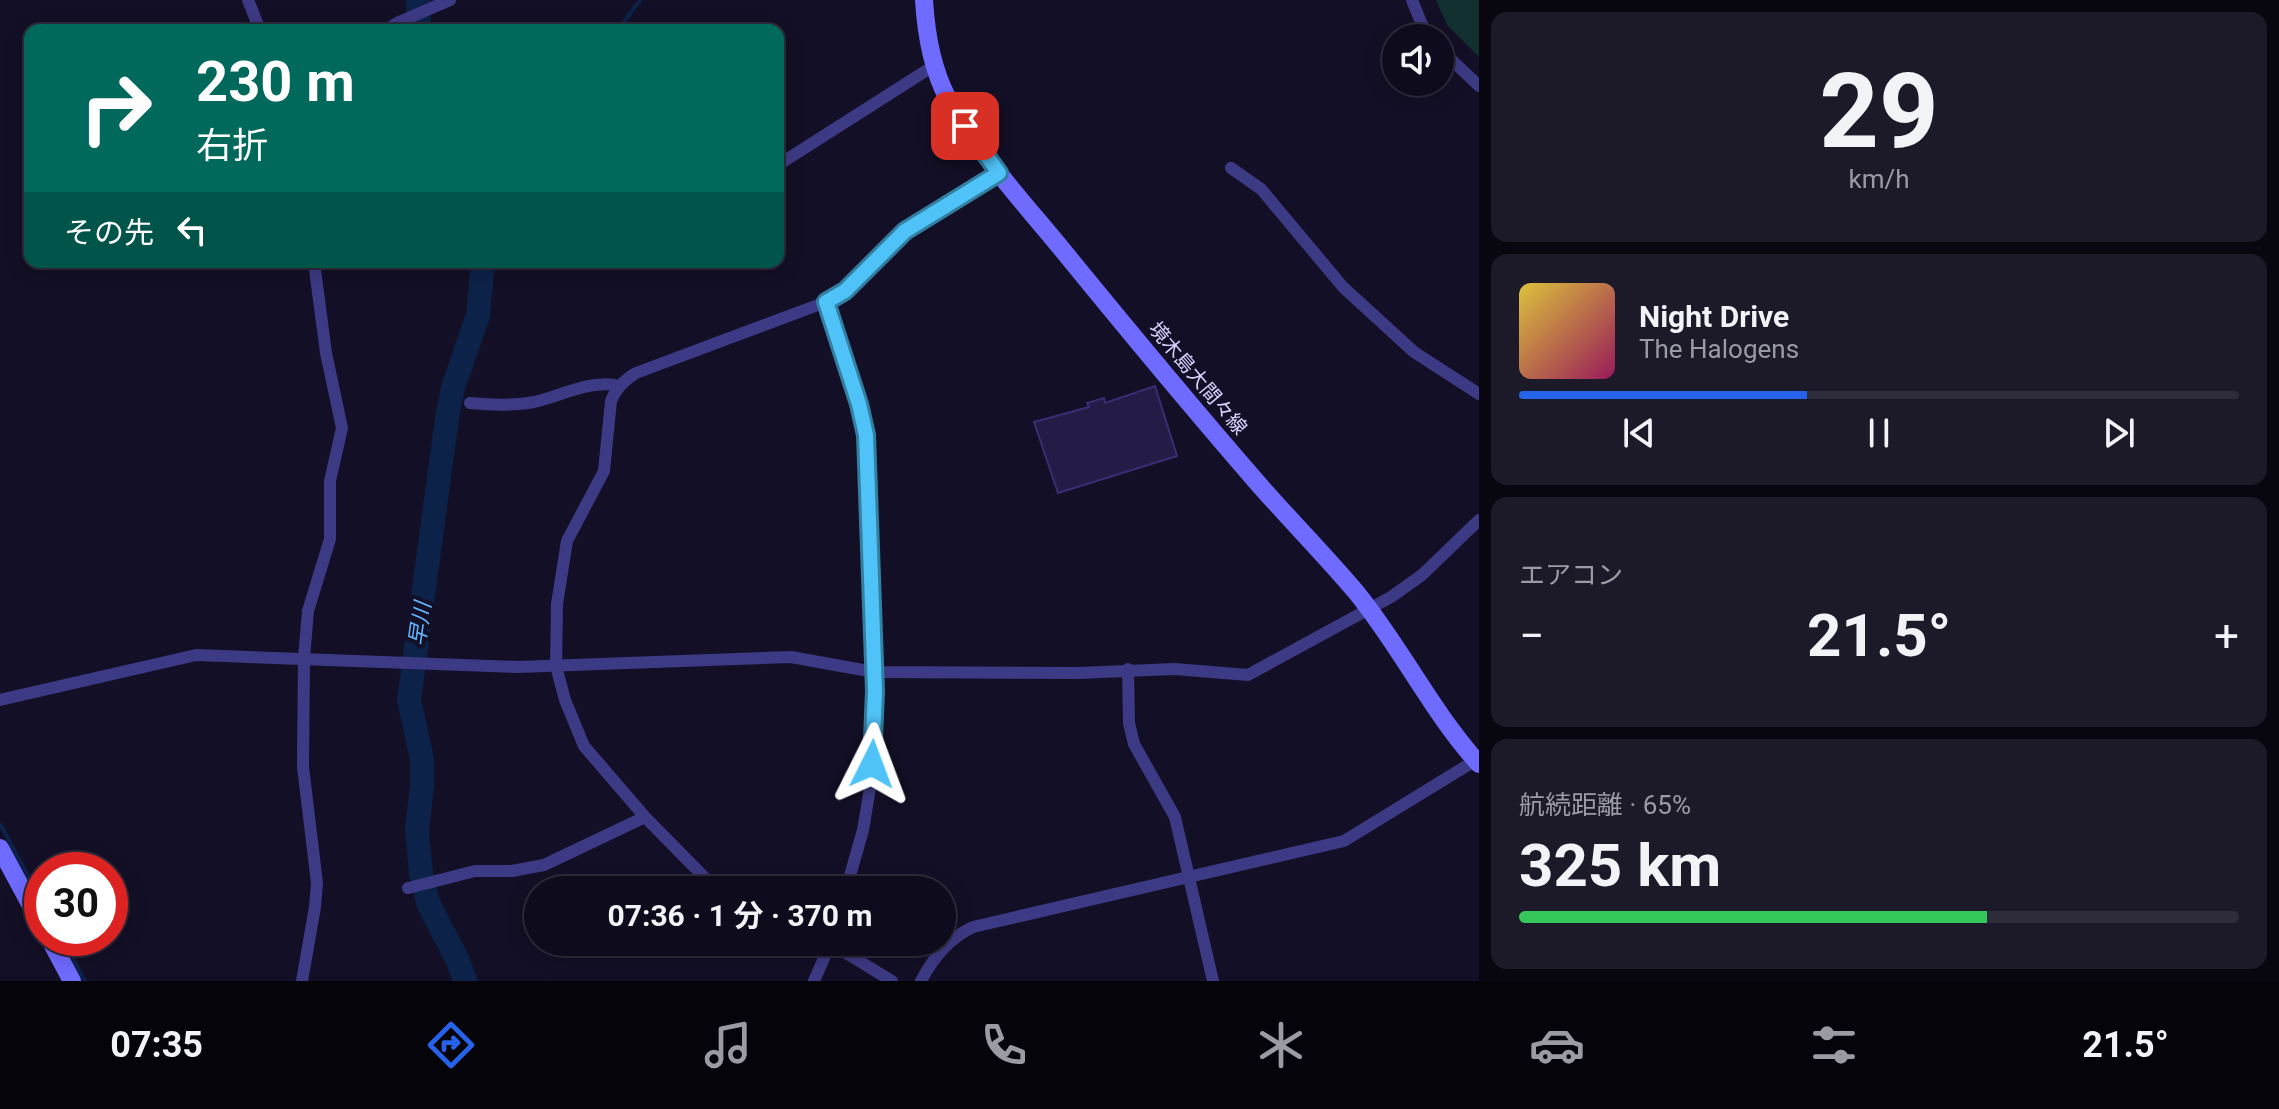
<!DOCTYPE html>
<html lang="ja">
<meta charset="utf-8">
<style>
body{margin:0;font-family:Roboto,"Noto Sans JP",sans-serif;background:#1c1929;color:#f1f3f6;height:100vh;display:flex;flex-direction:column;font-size:30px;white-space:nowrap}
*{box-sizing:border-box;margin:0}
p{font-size:26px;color:#9b9ba3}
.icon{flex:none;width:44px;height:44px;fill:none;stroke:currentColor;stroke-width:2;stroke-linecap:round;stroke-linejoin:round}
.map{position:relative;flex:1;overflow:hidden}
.drawer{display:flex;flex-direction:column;gap:12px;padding:12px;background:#08060f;width:800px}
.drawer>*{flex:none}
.guide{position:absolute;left:24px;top:24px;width:760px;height:244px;border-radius:16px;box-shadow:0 4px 20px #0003,0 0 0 2px #2e2b3b;background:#00695c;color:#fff;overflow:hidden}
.tools{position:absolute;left:1382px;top:24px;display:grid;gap:16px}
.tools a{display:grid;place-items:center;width:72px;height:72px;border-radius:50%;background:#0e0b1c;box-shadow:0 4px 20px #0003,0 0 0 2px #2e2b3b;font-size:40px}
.speed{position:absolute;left:24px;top:852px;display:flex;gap:16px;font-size:40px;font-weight:700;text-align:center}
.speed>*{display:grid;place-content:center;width:104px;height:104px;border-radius:50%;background:#0e0b1c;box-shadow:0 4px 20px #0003,0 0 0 2px #2e2b3b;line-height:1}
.speed .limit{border:12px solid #d22;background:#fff;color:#111}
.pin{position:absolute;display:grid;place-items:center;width:68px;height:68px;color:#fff;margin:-34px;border-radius:16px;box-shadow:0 4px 12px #0006}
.me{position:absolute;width:88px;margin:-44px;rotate:3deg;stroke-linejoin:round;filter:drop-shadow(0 0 6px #0008)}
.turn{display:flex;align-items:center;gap:28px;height:168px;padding:0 40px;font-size:36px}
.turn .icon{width:104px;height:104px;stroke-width:2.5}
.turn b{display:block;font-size:56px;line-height:68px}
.then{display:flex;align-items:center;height:76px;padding:0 40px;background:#0003;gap:16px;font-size:30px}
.big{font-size:60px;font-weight:700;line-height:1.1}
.drawer .card{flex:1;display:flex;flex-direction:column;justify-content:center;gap:12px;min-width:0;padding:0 28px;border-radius:16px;background:#1c1929}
.drawer .dial{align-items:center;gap:0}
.dial b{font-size:104px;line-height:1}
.song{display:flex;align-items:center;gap:24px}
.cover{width:96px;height:96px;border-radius:12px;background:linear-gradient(135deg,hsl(50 70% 55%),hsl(330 70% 35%))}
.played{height:8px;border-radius:4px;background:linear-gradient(90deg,#2563eb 40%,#2e2b3b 40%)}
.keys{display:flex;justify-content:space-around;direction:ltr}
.heat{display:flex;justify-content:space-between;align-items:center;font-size:44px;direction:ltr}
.charge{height:12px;border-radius:6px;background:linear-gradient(90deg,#34c759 65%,#2e2b3b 0)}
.trip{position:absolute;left:524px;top:876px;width:432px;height:80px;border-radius:40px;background:#0e0b1c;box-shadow:0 4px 20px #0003,0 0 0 2px #2e2b3b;font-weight:700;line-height:80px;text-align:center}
.tab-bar{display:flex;height:128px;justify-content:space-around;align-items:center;background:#06040b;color:#9b9ba3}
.tab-bar .icon{width:56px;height:56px}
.tab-bar .active{color:#2563eb}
.tab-bar b{font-size:36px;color:#f1f3f6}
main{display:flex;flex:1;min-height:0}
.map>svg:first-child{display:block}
</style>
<main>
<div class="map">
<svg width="1479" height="981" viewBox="0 0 1479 981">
<rect width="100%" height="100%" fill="#130f26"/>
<path fill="#12302f" d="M1436 0H1479V57L1447 25Z"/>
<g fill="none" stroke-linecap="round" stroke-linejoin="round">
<g stroke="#0c2248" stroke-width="4">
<path d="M618 30 640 0"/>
<path d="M0 824 42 901"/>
<path d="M62 938 85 981"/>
</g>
<g stroke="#0c2248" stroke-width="24">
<path d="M418 0 419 30"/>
<path d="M465 981 458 961 429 905 421 874 417 829 422 787V759L409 700 447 418 453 388 478 315 483 262"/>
</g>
</g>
<path fill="#241b47" stroke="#3b2d73" stroke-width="2" d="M1155 386 1177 456 1058 493 1034 422 1089 407 1087 403 1104 398 1105 403Z"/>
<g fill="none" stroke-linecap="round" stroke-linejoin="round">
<g stroke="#3d3a85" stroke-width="12">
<path d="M248 0 260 30"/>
<path d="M1412 0 1423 27 1431 38"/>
<path d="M386 30 397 23 450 0"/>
<path d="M1440 49 1479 86"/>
<path d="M778 165 935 65"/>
<path d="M1231 168 1261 189 1343 287 1414 352 1479 394"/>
<path d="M826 302 859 404 866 435 875 691 870 788 863 830 846 890"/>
<path d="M470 403C491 405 513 406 534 402 561 396 591 379 619 386"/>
<path d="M1128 669 1129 723 1134 744 1175 817 1213 981"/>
<path d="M0 700 196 655 518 667 791 657 874 672 1078 673 1174 669 1248 675 1391 597 1422 575 1479 520"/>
<path d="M408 888 475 871H512L544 865 645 817"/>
<path d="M721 890 707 880 645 817 584 746 565 700 556 666 557 604 567 541 604 471 611 401C616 388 624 380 636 373L826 302 855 282 895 238 999 173"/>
<path d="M828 942 892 981"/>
<path d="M302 981 315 907 317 883 303 767 304 658 308 611 330 539V481L342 428 326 353 314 262"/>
<path d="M814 981 831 942"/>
<path d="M921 981C933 958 949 938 973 927L1344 841 1476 760"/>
</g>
<g stroke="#6f6bff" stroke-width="18">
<path d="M924 0C926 34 932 69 948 99 979 155 1025 204 1065 253 1127 329 1190 405 1255 480 1288 518 1324 554 1356 592 1401 647 1431 711 1479 764"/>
<path d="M0 848 42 926"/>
<path d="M49 938 72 981"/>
</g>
</g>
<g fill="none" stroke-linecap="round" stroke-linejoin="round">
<defs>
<path id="route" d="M872 764 875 691 866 435 859 404 826 302 845 291 905 231 999 173 965 126"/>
</defs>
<use href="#route" stroke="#337fa1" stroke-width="20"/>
<use href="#route" stroke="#4fc3f7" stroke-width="14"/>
</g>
<g text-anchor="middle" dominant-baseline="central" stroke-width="8" stroke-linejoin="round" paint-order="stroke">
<g font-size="20" fill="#d9d4ff" stroke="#130f26">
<text transform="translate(1198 378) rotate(50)">境木島大間々線</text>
</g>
<g font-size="22" font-style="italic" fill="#62b6ff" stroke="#130f26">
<text transform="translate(420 624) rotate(-82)">早川</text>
</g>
</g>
</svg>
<div class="tools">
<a><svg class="icon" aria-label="sound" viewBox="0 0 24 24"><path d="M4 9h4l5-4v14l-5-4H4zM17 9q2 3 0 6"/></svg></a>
</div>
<div class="speed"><div class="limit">30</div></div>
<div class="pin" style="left:965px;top:126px;background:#d93025"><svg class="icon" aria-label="arrive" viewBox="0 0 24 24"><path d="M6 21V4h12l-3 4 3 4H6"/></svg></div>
<svg class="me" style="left:872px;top:764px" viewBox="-20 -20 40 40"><path d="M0-17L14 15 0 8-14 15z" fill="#4fc3f7" stroke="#fff" stroke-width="4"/></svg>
<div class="trip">07:36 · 1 分 · 370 m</div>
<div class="guide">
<div class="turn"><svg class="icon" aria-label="right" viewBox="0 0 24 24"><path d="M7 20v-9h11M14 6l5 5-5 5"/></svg><div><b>230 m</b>右折</div></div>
<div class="then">その先<svg class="icon" aria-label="left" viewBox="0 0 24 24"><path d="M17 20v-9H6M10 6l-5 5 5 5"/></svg></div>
</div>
</div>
<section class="drawer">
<div class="card dial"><b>29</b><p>km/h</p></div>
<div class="card">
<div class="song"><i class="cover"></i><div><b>Night Drive</b><p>The Halogens</p></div></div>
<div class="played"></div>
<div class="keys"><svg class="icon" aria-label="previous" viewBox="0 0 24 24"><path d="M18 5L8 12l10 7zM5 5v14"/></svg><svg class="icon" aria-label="pause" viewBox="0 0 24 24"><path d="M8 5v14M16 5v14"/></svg><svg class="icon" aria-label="next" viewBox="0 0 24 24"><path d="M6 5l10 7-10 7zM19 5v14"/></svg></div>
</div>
<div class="card"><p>エアコン</p>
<div class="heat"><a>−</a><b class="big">21.5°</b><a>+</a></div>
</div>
<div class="card"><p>航続距離 · 65%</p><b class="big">325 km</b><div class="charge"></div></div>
</section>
</main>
<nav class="tab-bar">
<b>07:35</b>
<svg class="icon active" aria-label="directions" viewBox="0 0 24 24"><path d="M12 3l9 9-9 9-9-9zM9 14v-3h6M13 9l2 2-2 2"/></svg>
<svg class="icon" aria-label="music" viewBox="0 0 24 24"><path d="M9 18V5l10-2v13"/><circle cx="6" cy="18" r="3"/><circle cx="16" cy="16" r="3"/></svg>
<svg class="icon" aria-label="phone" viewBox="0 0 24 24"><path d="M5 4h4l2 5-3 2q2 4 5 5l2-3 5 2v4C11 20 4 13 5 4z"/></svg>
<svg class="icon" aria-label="climate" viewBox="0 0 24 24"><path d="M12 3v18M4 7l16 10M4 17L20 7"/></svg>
<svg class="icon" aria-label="car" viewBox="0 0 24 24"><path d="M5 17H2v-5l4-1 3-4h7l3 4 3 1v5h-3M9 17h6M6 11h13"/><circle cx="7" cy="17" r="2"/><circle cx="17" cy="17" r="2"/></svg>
<svg class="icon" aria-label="filters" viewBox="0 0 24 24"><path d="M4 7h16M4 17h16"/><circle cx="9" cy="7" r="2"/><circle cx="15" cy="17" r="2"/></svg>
<b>21.5°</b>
</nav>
